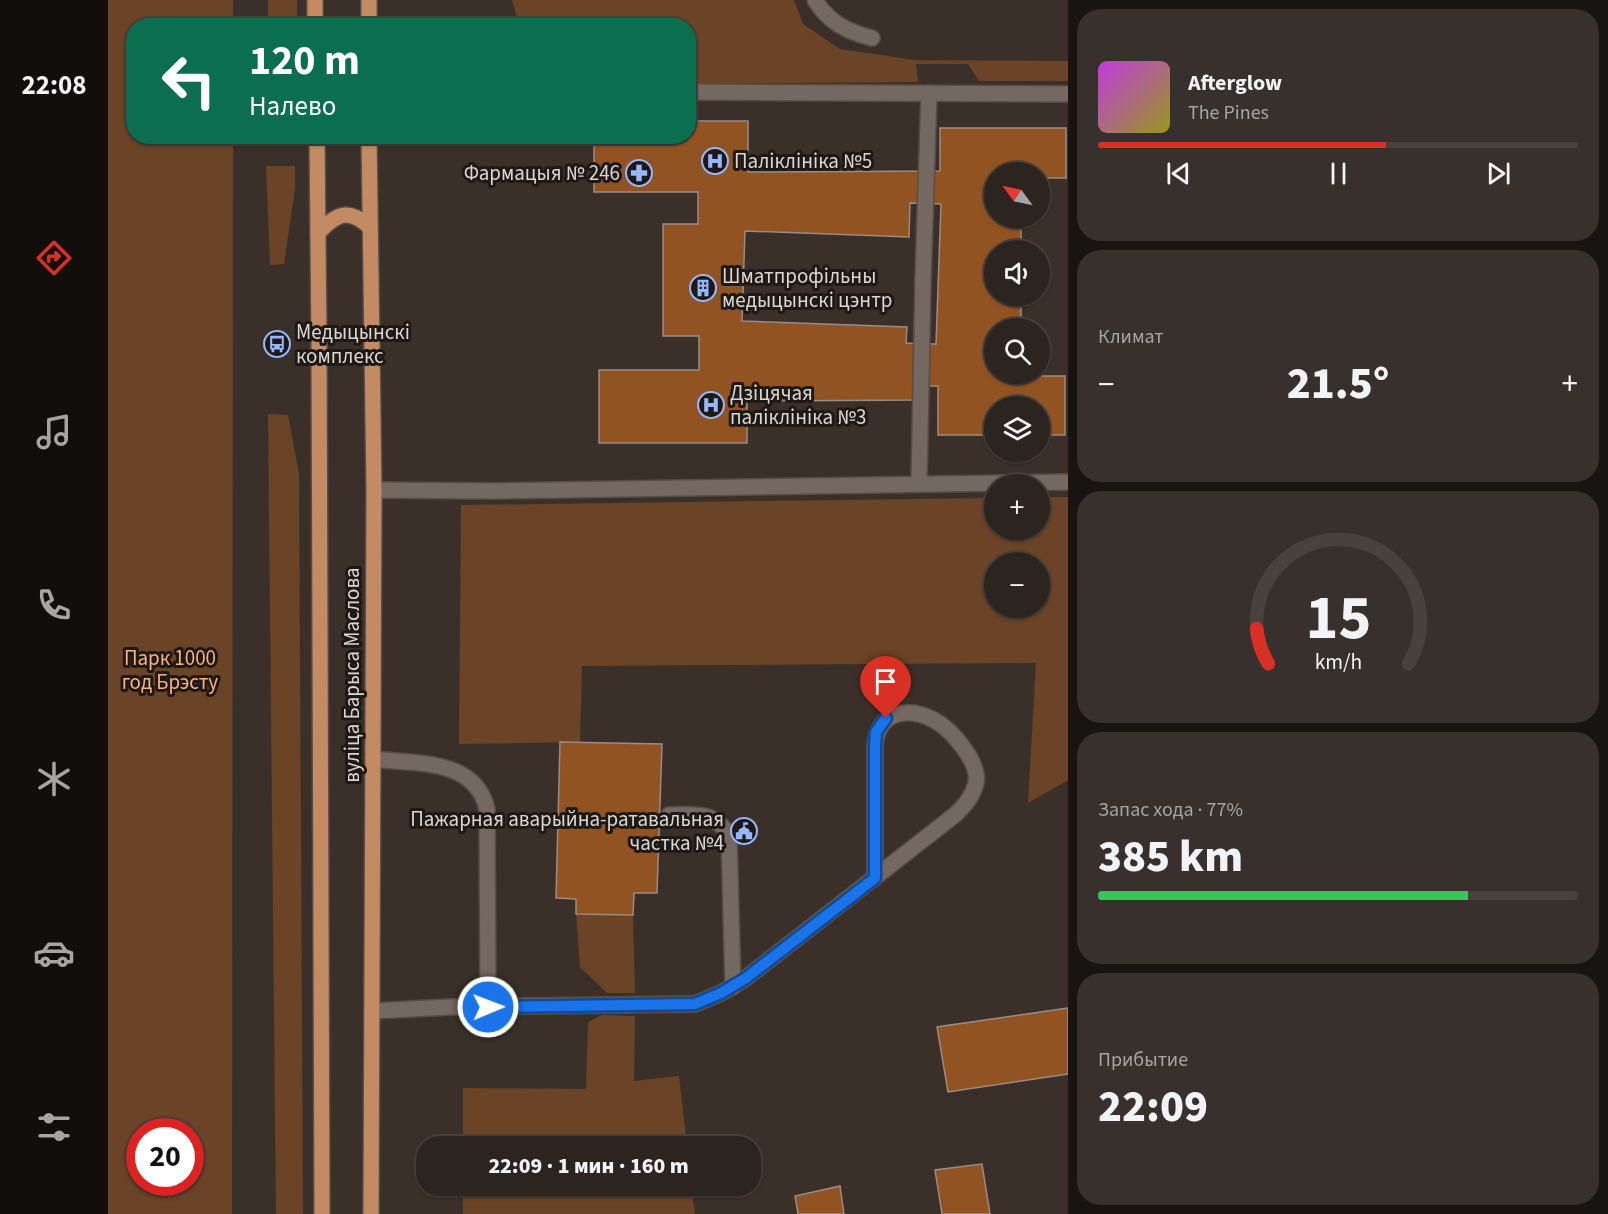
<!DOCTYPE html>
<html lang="ru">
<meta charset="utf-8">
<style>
body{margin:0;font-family:"Source Sans 3",sans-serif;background:#38302c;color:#f1f3f6;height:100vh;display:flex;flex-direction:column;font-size:22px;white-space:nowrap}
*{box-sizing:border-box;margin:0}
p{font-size:20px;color:#a6a4a4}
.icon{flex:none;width:33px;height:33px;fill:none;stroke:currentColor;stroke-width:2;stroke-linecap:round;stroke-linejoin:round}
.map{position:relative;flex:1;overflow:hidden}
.side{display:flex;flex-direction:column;gap:9px;padding:9px;background:#181411;width:540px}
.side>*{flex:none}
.hud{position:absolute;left:18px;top:18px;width:570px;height:126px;border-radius:24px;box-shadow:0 2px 4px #0004,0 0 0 2px #48413d;background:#0b6e4f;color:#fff;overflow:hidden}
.needle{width:39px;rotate:303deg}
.controls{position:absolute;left:876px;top:162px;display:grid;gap:12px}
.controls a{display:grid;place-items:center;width:66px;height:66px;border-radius:50%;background:#2c241f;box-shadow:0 2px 4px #0004,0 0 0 2px #48413d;font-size:30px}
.speed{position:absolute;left:18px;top:1118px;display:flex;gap:12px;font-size:30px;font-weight:700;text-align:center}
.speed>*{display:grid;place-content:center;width:78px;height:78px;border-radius:50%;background:#2c241f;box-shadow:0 2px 4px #0004,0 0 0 2px #48413d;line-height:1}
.speed .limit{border:9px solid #d22;background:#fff;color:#111}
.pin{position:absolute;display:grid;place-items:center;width:51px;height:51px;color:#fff;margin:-62px -26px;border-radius:50% 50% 50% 0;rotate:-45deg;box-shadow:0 0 6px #0007}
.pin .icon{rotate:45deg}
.me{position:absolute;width:66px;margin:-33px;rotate:89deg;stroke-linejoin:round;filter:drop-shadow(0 0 4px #0008)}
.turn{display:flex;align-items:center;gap:21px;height:126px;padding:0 24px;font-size:27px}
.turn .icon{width:78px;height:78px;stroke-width:2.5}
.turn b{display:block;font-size:42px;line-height:51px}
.big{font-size:45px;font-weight:800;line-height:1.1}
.side .widget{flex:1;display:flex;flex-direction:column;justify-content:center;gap:9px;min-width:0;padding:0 21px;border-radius:24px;background:#38302c}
.side .dial{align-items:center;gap:0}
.dial svg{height:156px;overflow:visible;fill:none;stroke:#48413d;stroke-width:7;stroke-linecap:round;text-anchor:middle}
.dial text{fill:#f1f3f6;stroke:none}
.song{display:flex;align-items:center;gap:18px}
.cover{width:72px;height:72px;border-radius:9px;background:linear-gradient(135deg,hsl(290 70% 55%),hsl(60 70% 35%))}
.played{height:6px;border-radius:3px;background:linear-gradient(90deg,#d93025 60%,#48413d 60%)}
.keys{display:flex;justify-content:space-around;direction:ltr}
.heat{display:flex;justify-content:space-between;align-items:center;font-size:33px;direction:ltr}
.charge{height:9px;border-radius:4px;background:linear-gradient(90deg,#34c759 77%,#48413d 0)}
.trip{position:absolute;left:308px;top:1136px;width:345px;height:60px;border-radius:24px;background:#2c241f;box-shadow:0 2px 4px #0004,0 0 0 2px #48413d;font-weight:800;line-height:60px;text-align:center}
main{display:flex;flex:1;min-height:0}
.dock{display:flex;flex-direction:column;width:108px;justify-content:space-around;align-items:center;background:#120e0c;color:#a6a4a4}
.dock .icon{width:42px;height:42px}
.dock .current{color:#d93025}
.dock b{font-size:27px;color:#f1f3f6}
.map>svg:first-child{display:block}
</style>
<main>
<nav class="dock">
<b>22:08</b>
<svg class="icon current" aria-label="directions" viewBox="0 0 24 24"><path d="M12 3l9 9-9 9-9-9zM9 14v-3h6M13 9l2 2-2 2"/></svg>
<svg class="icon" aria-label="music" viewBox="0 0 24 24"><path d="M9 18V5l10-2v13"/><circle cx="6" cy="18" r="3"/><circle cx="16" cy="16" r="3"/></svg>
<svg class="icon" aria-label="phone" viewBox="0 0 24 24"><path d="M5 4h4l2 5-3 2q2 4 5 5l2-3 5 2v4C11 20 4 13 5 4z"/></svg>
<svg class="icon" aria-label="climate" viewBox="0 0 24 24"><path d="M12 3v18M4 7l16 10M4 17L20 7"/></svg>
<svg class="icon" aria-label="car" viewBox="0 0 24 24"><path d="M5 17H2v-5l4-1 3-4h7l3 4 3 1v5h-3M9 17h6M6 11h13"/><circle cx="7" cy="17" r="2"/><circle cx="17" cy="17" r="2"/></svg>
<svg class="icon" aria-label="filters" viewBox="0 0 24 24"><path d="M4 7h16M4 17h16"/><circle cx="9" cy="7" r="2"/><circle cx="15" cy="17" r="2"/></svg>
</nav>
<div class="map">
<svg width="960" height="1214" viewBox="0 0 960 1214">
<rect width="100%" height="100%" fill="#3b3029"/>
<g fill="#6b4326" fill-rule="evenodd">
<path d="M0 0H125V25L26 26V136L125 137 124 1214H0ZM32 1131H82V1182H32Z"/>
<rect x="160" y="0" width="29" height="25"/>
<path d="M404 0H686L695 24 732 49 807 60 960 61V81H871L860 64H808L810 82 581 84 580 26 411 25Z"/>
<path d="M159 137H189V142L159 143Z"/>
<path d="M158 166H187V189L176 264 162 265Z"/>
<path d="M160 414 180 415 191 474 195 1214H168Z"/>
<path d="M932 497H960V780L920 803 928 663 474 666 472 742 351 744 353 505 886 498V530H932ZM932 562V608H886V562Z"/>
<path d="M468 914 525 915 527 993H499L472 967Z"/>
<path d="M494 1015 527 1016 526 1081 571 1076 579 1146H355V1088L478 1089 480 1022Z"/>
<path d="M355 1185H583L587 1214H355Z"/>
</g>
<g fill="#925322" stroke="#998c84" stroke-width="1.5" fill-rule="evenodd">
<path d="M580 121H640V172L832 171V128H958V178H932V172H886V218H913V250H886V296H913V328H886V374H913V376H957V435H932V406H886V435H830V386H807V400L639 401V443H491V370H591V336H555V224H590V192H486V136H580ZM802 203 833 204 828 344 798 343 799 327 634 321 637 231 801 237Z"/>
<path d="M452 742 554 744 549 893H526L525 915 468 914V899L448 898Z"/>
<path d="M960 1008V1074L840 1092 829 1027Z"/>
<path d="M874 1164 882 1214H834L827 1170Z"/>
<path d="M732 1186 736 1214H690L687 1196Z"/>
</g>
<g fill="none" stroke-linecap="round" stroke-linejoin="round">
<defs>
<g id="minor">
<path d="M707 0C720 22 740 32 764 38"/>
<path d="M580 92 960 94"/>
<path d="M811 484 815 280 821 93"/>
<path d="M266 490 385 491 960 482"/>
<path d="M265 759C307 764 367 758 379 809L380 1007"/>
<path d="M561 815C586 815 608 810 621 837L625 987"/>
<path d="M264 1011 342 1007 587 1004 613 993 638 978 848 814C857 805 865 796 868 783 872 762 843 729 826 720 799 706 770 712 767 745V878"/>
</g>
<g id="major">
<path d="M207 0V26"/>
<path d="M261 26V0"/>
<path d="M209 136 211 343 214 1214"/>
<path d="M261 136 266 490 263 1214"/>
<path d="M210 233C229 213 240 208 262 227"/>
</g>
</defs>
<use href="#minor" stroke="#564d47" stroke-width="18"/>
<use href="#major" stroke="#564d47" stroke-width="18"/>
<use href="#minor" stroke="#746860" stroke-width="15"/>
<use href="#major" stroke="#c38b64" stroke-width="15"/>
</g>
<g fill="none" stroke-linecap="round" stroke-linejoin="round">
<defs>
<path id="route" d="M380 1007 587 1004 613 993 638 978 767 878V745L768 732 778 718"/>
</defs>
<use href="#route" stroke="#114b97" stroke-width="15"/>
<use href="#route" stroke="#1a73e8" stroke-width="10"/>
</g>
<defs>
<symbol id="hospital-ring" viewBox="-11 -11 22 22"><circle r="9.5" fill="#1e1916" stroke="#96b6fd" stroke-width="1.5"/><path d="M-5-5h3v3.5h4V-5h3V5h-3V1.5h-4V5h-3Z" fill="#96b6fd"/></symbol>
<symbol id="pharmacy-ring" viewBox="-11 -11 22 22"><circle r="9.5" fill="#1e1916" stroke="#96b6fd" stroke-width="1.5"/><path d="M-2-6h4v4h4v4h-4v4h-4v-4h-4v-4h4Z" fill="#96b6fd"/></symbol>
<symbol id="building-ring" viewBox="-11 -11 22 22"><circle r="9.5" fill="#1e1916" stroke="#96b6fd" stroke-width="1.5"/><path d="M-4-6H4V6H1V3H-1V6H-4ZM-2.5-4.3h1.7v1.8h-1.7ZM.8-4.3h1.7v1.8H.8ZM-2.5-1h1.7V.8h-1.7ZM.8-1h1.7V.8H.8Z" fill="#96b6fd"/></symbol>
<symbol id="bus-ring" viewBox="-11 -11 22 22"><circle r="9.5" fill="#1e1916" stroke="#96b6fd" stroke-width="1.5"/><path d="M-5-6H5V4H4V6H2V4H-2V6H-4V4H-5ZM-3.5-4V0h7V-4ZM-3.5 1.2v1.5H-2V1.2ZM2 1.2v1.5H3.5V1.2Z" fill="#96b6fd"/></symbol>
<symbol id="civic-ring" viewBox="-11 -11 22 22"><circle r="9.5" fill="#1e1916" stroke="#96b6fd" stroke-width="1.5"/><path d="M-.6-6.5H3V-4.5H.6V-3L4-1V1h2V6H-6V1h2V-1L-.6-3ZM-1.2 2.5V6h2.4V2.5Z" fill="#96b6fd"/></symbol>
</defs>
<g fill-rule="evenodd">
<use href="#hospital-ring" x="592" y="146" width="30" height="30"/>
<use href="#pharmacy-ring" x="516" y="158" width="30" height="30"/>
<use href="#building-ring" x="580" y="273" width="30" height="30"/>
<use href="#bus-ring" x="154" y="329" width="30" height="30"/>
<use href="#hospital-ring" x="588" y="390" width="30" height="30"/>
<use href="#civic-ring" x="621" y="816" width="30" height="30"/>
</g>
<g text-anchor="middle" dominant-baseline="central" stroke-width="6" stroke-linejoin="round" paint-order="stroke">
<g font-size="21" fill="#dcd6d1" stroke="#1e1916" text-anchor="start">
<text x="626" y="161">Паліклініка №5</text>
<text x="512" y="173" text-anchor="end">Фармацыя № 246</text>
<text x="614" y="276">Шматпрофільны<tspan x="614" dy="24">медыцынскі цэнтр</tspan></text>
<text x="188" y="332">Медыцынскі<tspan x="188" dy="24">комплекс</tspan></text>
<text x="622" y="393">Дзіцячая<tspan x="622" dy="24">паліклініка №3</tspan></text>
<text x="616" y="819" text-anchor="end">Пажарная аварыйна-ратавальная<tspan x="616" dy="24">частка №4</tspan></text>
</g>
<g font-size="21" fill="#fab280" stroke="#1e1916">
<text x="62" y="658">Парк 1000<tspan x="62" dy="24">год Брэсту</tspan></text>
</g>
<g font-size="21" fill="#dcd6d1" stroke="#1e1916">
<text transform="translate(244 675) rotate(-90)">вуліца Барыса Маслова</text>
</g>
</g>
</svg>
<div class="controls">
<a><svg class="needle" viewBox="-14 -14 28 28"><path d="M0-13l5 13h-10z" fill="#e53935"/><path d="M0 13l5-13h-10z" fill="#a6a4a4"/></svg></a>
<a><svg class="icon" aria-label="sound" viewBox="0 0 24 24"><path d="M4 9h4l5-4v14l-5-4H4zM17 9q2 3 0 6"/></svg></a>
<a><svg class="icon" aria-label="search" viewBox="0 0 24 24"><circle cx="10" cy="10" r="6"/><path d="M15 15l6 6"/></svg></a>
<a><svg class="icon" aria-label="layers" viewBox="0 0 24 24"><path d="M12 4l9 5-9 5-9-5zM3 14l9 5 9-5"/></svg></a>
<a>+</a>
<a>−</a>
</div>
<div class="speed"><div class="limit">20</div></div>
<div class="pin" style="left:778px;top:718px;background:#d93025"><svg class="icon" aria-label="arrive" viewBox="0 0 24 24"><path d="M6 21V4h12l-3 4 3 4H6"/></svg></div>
<svg class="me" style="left:380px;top:1007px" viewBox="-20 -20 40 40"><circle r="17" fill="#1a73e8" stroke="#fff" stroke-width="3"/><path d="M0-11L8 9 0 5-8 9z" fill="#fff"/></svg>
<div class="trip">22:09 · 1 мин · 160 m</div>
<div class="hud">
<div class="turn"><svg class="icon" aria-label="left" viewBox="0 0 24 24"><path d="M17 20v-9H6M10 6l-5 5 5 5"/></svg><div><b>120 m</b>Налево</div></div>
</div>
</div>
<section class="side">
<div class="widget">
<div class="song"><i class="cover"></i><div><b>Afterglow</b><p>The Pines</p></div></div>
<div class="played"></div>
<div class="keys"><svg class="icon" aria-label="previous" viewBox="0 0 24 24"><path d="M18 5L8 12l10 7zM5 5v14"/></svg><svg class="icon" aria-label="pause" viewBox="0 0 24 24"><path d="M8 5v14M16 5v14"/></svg><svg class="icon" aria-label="next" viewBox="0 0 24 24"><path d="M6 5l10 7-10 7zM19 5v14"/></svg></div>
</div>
<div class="widget"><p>Климат</p>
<div class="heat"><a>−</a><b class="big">21.5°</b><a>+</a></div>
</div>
<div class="widget dial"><svg viewBox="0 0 100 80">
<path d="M14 69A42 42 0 1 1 86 69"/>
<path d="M14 69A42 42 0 0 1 8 51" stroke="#d93025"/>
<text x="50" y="56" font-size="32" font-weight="700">15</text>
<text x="50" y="72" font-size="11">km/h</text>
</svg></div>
<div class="widget"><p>Запас хода · 77%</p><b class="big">385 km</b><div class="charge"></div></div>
<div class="widget"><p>Прибытие</p><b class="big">22:09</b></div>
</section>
</main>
